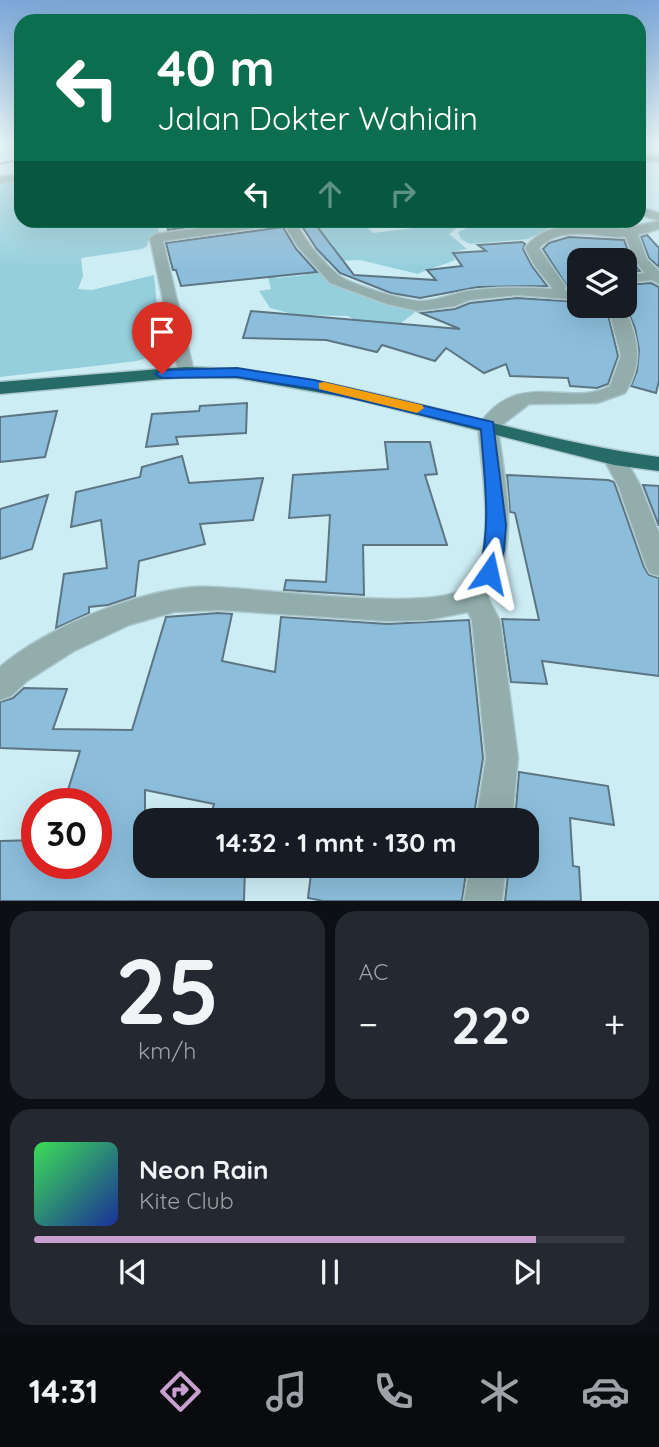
<!DOCTYPE html>
<html lang="id">
<meta charset="utf-8">
<style>
body{margin:0;font-family:Quicksand,sans-serif;background:#242831;color:#f1f3f6;height:100vh;display:flex;flex-direction:column;font-size:26px;white-space:nowrap}
*{box-sizing:border-box;margin:0}
p{font-size:23px;color:#9ea1a6}
.icon{flex:none;width:38px;height:38px;fill:none;stroke:currentColor;stroke-width:2;stroke-linecap:round;stroke-linejoin:round}
.map{position:relative;height:901px;overflow:hidden}
.drawer{display:flex;flex-direction:column;gap:10px;padding:10px;background:#0d0f14;flex:1}
.drawer>*{flex:none}
.top-card{position:absolute;left:14px;top:14px;width:632px;height:214px;border-radius:21px;box-shadow:0 7px 28px #0002;background:#0b6e4f;color:#fff;overflow:hidden}
.controls{position:absolute;left:567px;top:248px;display:grid;gap:14px}
.controls a{display:grid;place-items:center;width:70px;height:70px;border-radius:14px;background:#171b24;box-shadow:0 7px 28px #0002;font-size:35px}
.speed{position:absolute;left:21px;top:788px;display:flex;gap:14px;font-size:35px;font-weight:700;text-align:center}
.speed>*{display:grid;place-content:center;width:91px;height:91px;border-radius:50%;background:#171b24;box-shadow:0 7px 28px #0002;line-height:1}
.speed .limit{border:10px solid #d22;background:#fff;color:#111}
.pin{position:absolute;display:grid;place-items:center;width:60px;height:60px;color:#fff;margin:-72px -30px;border-radius:50% 50% 50% 0;rotate:-45deg;box-shadow:0 0 7px #0007}
.pin .icon{rotate:45deg}
.me{position:absolute;width:77px;margin:-38px;rotate:11deg;stroke-linejoin:round;filter:drop-shadow(0 0 5px #0008)}
.turn{display:flex;align-items:center;gap:24px;height:147px;padding:0 28px;font-size:32px}
.turn .icon{width:91px;height:91px;stroke-width:2.5}
.turn b{display:block;font-size:49px;line-height:60px}
.lanes{display:flex;align-items:center;height:66px;padding:0 28px;background:#0003;justify-content:center;gap:35px;direction:ltr}
.lanes .off{opacity:.35}
.big{font-size:52px;font-weight:800;line-height:1.1}
.drawer .tile{flex:1;display:flex;flex-direction:column;justify-content:center;gap:10px;min-width:0;padding:0 24px;border-radius:21px;background:#242831}
.drawer .dial{align-items:center;gap:0}
.dial b{font-size:91px;line-height:1}
.song{display:flex;align-items:center;gap:21px}
.cover{width:84px;height:84px;border-radius:10px;background:linear-gradient(135deg,hsl(130 70% 55%),hsl(230 70% 35%))}
.played{height:7px;border-radius:4px;background:linear-gradient(90deg,#c99fd0 85%,#363941 85%)}
.keys{display:flex;justify-content:space-around;direction:ltr}
.heat{display:flex;justify-content:space-between;align-items:center;font-size:38px;direction:ltr}
.drawer .tiles{flex:1;display:grid;gap:10px;grid-template-columns:1fr 1fr}
.tile:last-child{grid-column:span 2}
.trip{position:absolute;left:133px;top:808px;width:406px;height:70px;border-radius:21px;background:#171b24;box-shadow:0 7px 28px #0002;font-weight:800;line-height:70px;text-align:center}
.dock{display:flex;height:112px;justify-content:space-around;align-items:center;background:#090b0e;color:#9ea1a6}
.dock .icon{width:49px;height:49px}
.dock .selected{color:#c99fd0}
.dock b{font-size:32px;color:#f1f3f6}
.map>svg:first-child{display:block}
</style>
<div class="map">
<svg width="659" height="901" viewBox="0 0 659 901">
<rect width="100%" height="100%" fill="#cdedf5"/>
<g fill="#95cfdc">
<path d="M21 179V220L156 221 159 233 150 236 147 246 142 249 81 258 83 276 78 289 92 290 154 275 158 318 166 346 157 355 137 361 0 377V183Z"/>
<path d="M296 221H360L373 233 422 227 429 226V221H457L459 226 449 234 467 249 452 252 455 260C445 265 426 269 418 274L360 260 321 262 333 283 365 297 378 296 419 309 391 331 358 322 348 316 296 315 270 308 259 291 271 289 267 274H274L276 278 305 275 304 265 298 253 302 250 333 245 320 230 293 228 289 225Z"/>
<path d="M466 221V220L554 221 553 226 528 239 470 244 461 239 458 232 467 228Z"/>
</g>
<g fill="none" stroke-linecap="round" stroke-linejoin="round">
<path fill="#7994bd" fill-rule="evenodd" d="M21 158V160L0 165V163Z"/>
</g>
<g fill="#8cbedc" stroke="#5d7583" stroke-width="2">
<path d="M166 220H235L168 230Z"/>
<path d="M298 220H312L354 275 436 280 427 270 462 266 453 253 486 251 478 245 522 242 525 244 523 249 532 266 547 286 478 287 420 298 391 293 340 273 316 248Z"/>
<path d="M283 227 296 249 317 272 181 286 176 270H173L166 243Z"/>
<path d="M647 235 659 248V267L649 258 641 237Z"/>
<path d="M569 237 624 240 632 261 640 271 625 272V261H579V289L568 288 543 249 549 243Z"/>
<path d="M651 283 659 287V381L656 393 631 386 637 371 639 350 635 328 625 304V285Z"/>
<path d="M517 298 579 302V306H606L618 356 608 384 597 388 570 386 568 378 510 376 506 364 484 373 446 348 435 361 382 345 377 352 326 340 243 338 251 311 460 329 421 313 455 309 470 303Z"/>
<path d="M247 403 246 433 176 437 178 444 146 447 152 414 199 411 200 406Z"/>
<path d="M57 411 45 457 0 462V417Z"/>
<path d="M385 442H430L437 474 425 475 447 545H363L364 595 284 590 286 580 326 582 330 515 289 518 293 475 388 469Z"/>
<path d="M182 456 189 483 263 478 253 520 200 524 205 544 139 561 135 596 108 605 89 607V613L56 628 64 574 107 568 101 520 71 527 76 492 140 477 142 467Z"/>
<path d="M507 475 608 480 614 482 644 567 649 575 659 578V676L542 661 547 684 511 682 502 619 539 620 515 513 510 512Z"/>
<path d="M643 485 659 486V526Z"/>
<path d="M48 495 32 549 0 559V509Z"/>
<path d="M218 613 232 614 222 661 275 672 281 617 387 624 469 620 483 758 473 821H209L214 804 145 790V866H245L244 901H0V841L37 840V863H96V803H64L80 751 0 748V702L13 698 24 688 67 689 53 729 132 730 166 617Z"/>
<path d="M519 772 608 786 614 825 570 818 573 866 579 867 581 901H505L509 866H527V821H515Z"/>
<path d="M312 866H467L462 901H323L308 898Z"/>
</g>
<g fill="none" stroke-linecap="round" stroke-linejoin="round">
<defs>
<g id="minor">
<path d="M639 155 659 156V162L639 161Z"/>
<path d="M21 174V180L0 183V177Z"/>
<path d="M639 207 659 213V221L639 214Z"/>
<path d="M258 220H295C303 239 322 261 338 275 348 284 406 301 420 301 437 301 451 294 467 291 496 287 524 287 553 289L534 265 525 248C549 218 574 233 600 223L622 229 659 221V229L638 235 647 259 659 271V284L652 280 625 283V275L645 273 634 260 626 237C597 237 561 224 539 248L566 287 564 290 579 292V300L517 295 469 300 455 306 418 311 387 304 330 283 298 247 284 224 163 241 194 372 191 376H179L150 238 156 234Z"/>
<path d="M608 306H624C638 338 644 362 625 393L597 403 529 404 498 428C505 485 521 546 488 598L500 621 518 758 512 821H476L486 758 472 621 468 612 427 620 387 621 220 610 174 612 129 625 74 651 27 681 11 696 0 700V667C46 628 134 592 194 587 242 584 439 616 467 586 499 553 481 468 478 426 519 366 567 409 610 386L621 356Z"/>
<path d="M614 451 622 453 640 485 659 533V576L650 573 646 566 618 485 603 458 606 453Z"/>
<path d="M470 866H506L502 901H464Z"/>
</g>
<path id="highway" d="M185 367C348 370 499 436 659 457V471L614 465 356 399 237 378 185 377 0 394V382Z"/>
</defs>
<use href="#minor" stroke="#acc8cf" stroke-width="3"/>
<use href="#highway" stroke="#acc8cf" stroke-width="3"/>
<use href="#minor" fill="#92adab" fill-rule="evenodd"/>
<use href="#highway" fill="#266b68" fill-rule="evenodd"/>
</g>
<linearGradient id="sky" x2="0" y2="1"><stop stop-color="#7ba7d7"/><stop offset="0.53" stop-color="#e8f7fa"/><stop offset="1" stop-color="#e8f7fa" stop-opacity="0"/></linearGradient>
<rect width="659" height="268" fill="url(#sky)"/>
<path fill="#1a73e8" stroke="#114b97" stroke-width="2" d="M237 368 314 380 493 422 506 525 504 550 496 578 489 581 482 578 479 573C492 525 484 477 481 429L314 389 237 377 162 378 155 374 162 370Z"/>
<path fill="#f59e0b" d="M324 382 422 405 424 408 417 413 319 389V383Z"/>
</svg>
<div class="controls">
<a><svg class="icon" aria-label="layers" viewBox="0 0 24 24"><path d="M12 4l9 5-9 5-9-5zM3 14l9 5 9-5"/></svg></a>
</div>
<div class="speed"><div class="limit">30</div></div>
<div class="pin" style="left:162px;top:374px;background:#d93025"><svg class="icon" aria-label="arrive" viewBox="0 0 24 24"><path d="M6 21V4h12l-3 4 3 4H6"/></svg></div>
<svg class="me" style="left:489px;top:573px" viewBox="-20 -20 40 40"><path d="M0-17L14 15 0 8-14 15z" fill="#1a73e8" stroke="#fff" stroke-width="4"/></svg>
<div class="trip">14:32 · 1 mnt · 130 m</div>
<div class="top-card">
<div class="turn"><svg class="icon" aria-label="left" viewBox="0 0 24 24"><path d="M17 20v-9H6M10 6l-5 5 5 5"/></svg><div><b>40 m</b>Jalan Dokter Wahidin</div></div>
<div class="lanes"><svg class="icon" aria-label="left" viewBox="0 0 24 24"><path d="M17 20v-9H6M10 6l-5 5 5 5"/></svg><svg class="icon off" aria-label="ahead" viewBox="0 0 24 24"><path d="M12 20V5M6 11l6-6 6 6"/></svg><svg class="icon off" aria-label="right" viewBox="0 0 24 24"><path d="M7 20v-9h11M14 6l5 5-5 5"/></svg></div>
</div>
</div>
<section class="drawer">
<div class="tiles">
<div class="tile dial"><b>25</b><p>km/h</p></div>
<div class="tile"><p>AC</p>
<div class="heat"><a>−</a><b class="big">22°</b><a>+</a></div>
</div>
<div class="tile">
<div class="song"><i class="cover"></i><div><b>Neon Rain</b><p>Kite Club</p></div></div>
<div class="played"></div>
<div class="keys"><svg class="icon" aria-label="previous" viewBox="0 0 24 24"><path d="M18 5L8 12l10 7zM5 5v14"/></svg><svg class="icon" aria-label="pause" viewBox="0 0 24 24"><path d="M8 5v14M16 5v14"/></svg><svg class="icon" aria-label="next" viewBox="0 0 24 24"><path d="M6 5l10 7-10 7zM19 5v14"/></svg></div>
</div>
</div>
</section>
<nav class="dock">
<b>14:31</b>
<svg class="icon selected" aria-label="directions" viewBox="0 0 24 24"><path d="M12 3l9 9-9 9-9-9zM9 14v-3h6M13 9l2 2-2 2"/></svg>
<svg class="icon" aria-label="music" viewBox="0 0 24 24"><path d="M9 18V5l10-2v13"/><circle cx="6" cy="18" r="3"/><circle cx="16" cy="16" r="3"/></svg>
<svg class="icon" aria-label="phone" viewBox="0 0 24 24"><path d="M5 4h4l2 5-3 2q2 4 5 5l2-3 5 2v4C11 20 4 13 5 4z"/></svg>
<svg class="icon" aria-label="climate" viewBox="0 0 24 24"><path d="M12 3v18M4 7l16 10M4 17L20 7"/></svg>
<svg class="icon" aria-label="car" viewBox="0 0 24 24"><path d="M5 17H2v-5l4-1 3-4h7l3 4 3 1v5h-3M9 17h6M6 11h13"/><circle cx="7" cy="17" r="2"/><circle cx="17" cy="17" r="2"/></svg>
</nav>
